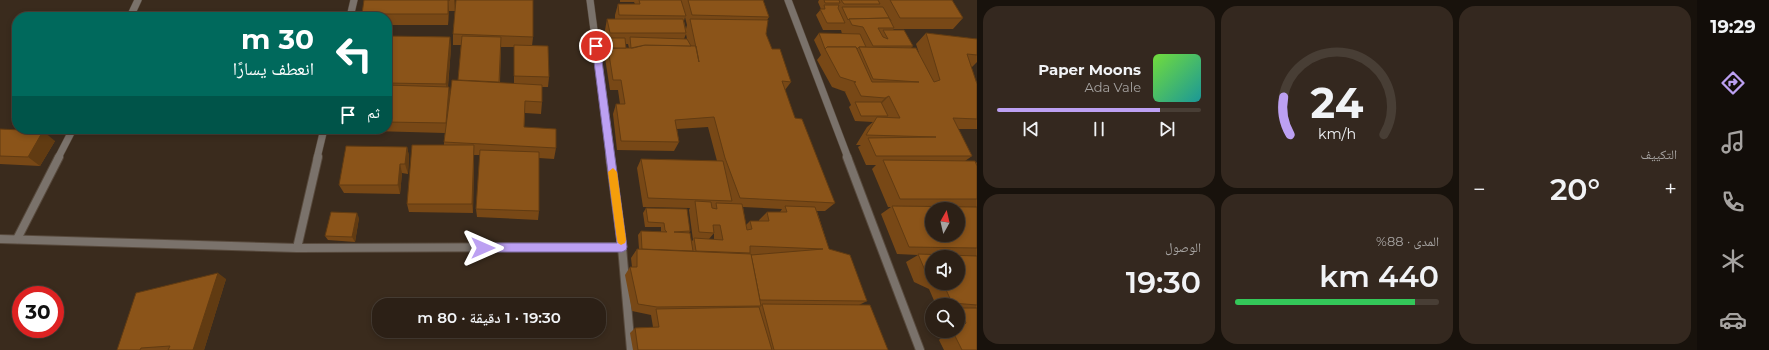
<!DOCTYPE html>
<html lang="ar">
<meta charset="utf-8">
<style>
body{margin:0;font-family:Montserrat,"Noto Naskh Arabic",sans-serif;background:#34281f;color:#f1f3f6;direction:rtl;height:100vh;display:flex;flex-direction:column;font-size:15px;white-space:nowrap}
*{box-sizing:border-box;margin:0}
p{font-size:13px;color:#a6a3a1}
.icon{flex:none;width:22px;height:22px;fill:none;stroke:currentColor;stroke-width:2;stroke-linecap:round;stroke-linejoin:round}
.map{position:relative;flex:1;overflow:hidden;direction:ltr}
.details{display:flex;flex-direction:column;gap:6px;padding:6px;background:#18120c;width:720px}
.details>*{flex:none}
.hud{position:absolute;left:12px;top:12px;width:380px;height:122px;border-radius:16px;box-shadow:0 2px 6px #0003,0 0 0 1px #483e35;direction:rtl;background:#00695c;color:#fff;overflow:hidden}
.needle{width:26px;rotate:8deg}
.tools{position:absolute;left:925px;top:202px;display:grid;gap:8px}
.tools a{display:grid;place-items:center;width:40px;height:40px;border-radius:50%;background:#2c2016;box-shadow:0 2px 6px #0003,0 0 0 1px #483e35;font-size:20px}
.speed{position:absolute;left:12px;top:286px;display:flex;gap:8px;font-size:20px;font-weight:700;text-align:center}
.speed>*{display:grid;place-content:center;width:52px;height:52px;border-radius:50%;background:#2c2016;box-shadow:0 2px 6px #0003,0 0 0 1px #483e35;line-height:1}
.speed .limit{border:6px solid #d22;background:#fff;color:#111}
.pin{position:absolute;display:grid;place-items:center;width:34px;height:34px;color:#fff;margin:-17px;border:2px solid #fff;border-radius:50%;box-shadow:0 1px 4px #0007}
.me{position:absolute;width:44px;margin:-22px;rotate:90deg;stroke-linejoin:round;filter:drop-shadow(0 0 3px #0008)}
.turn{display:flex;align-items:center;gap:14px;height:84px;padding:0 12px;font-size:18px}
.turn .icon{width:52px;height:52px;stroke-width:2.5}
.turn b{display:block;font-size:28px;line-height:34px}
.then{display:flex;align-items:center;height:38px;padding:0 12px;background:#0003;gap:8px;font-size:15px}
.big{font-size:30px;font-weight:600;line-height:1.1}
.details .widget{flex:1;display:flex;flex-direction:column;justify-content:center;gap:6px;min-width:0;padding:0 14px;border-radius:16px;background:#34281f}
.details .dial{align-items:center;gap:0}
.dial svg{height:104px;overflow:visible;fill:none;stroke:#483e35;stroke-width:7;stroke-linecap:round;text-anchor:middle}
.dial text{fill:#f1f3f6;stroke:none}
.song{display:flex;align-items:center;gap:12px}
.cover{width:48px;height:48px;border-radius:6px;background:linear-gradient(135deg,hsl(100 70% 55%),hsl(180 70% 35%))}
.played{height:4px;border-radius:2px;background:linear-gradient(90deg,#bca0f2 80%,#483e35 80%)}
.keys{display:flex;justify-content:space-around;direction:ltr}
.heat{display:flex;justify-content:space-between;align-items:center;font-size:22px;direction:ltr}
.charge{height:6px;border-radius:3px;background:linear-gradient(90deg,#34c759 88%,#483e35 0)}
.details .tiles{flex:1;display:grid;gap:6px;grid-template-columns:repeat(3,1fr)}
.widget:first-child{grid-row:span 2}
.trip{position:absolute;left:372px;top:298px;width:234px;height:40px;border-radius:16px;background:#2c2016;box-shadow:0 2px 6px #0003,0 0 0 1px #483e35;font-weight:600;line-height:40px;text-align:center;direction:rtl}
main{display:flex;flex:1;min-height:0}
.dock{display:flex;flex-direction:column;width:72px;justify-content:space-around;align-items:center;background:#120d09;color:#a6a3a1}
.dock .icon{width:28px;height:28px}
.dock .active{color:#bca0f2}
.dock b{font-size:18px;color:#f1f3f6}
.map>svg:first-child{display:block}
</style>
<main>
<nav class="dock">
<b>19:29</b>
<svg class="icon active" aria-label="directions" viewBox="0 0 24 24"><path d="M12 3l9 9-9 9-9-9zM9 14v-3h6M13 9l2 2-2 2"/></svg>
<svg class="icon" aria-label="music" viewBox="0 0 24 24"><path d="M9 18V5l10-2v13"/><circle cx="6" cy="18" r="3"/><circle cx="16" cy="16" r="3"/></svg>
<svg class="icon" aria-label="phone" viewBox="0 0 24 24"><path d="M5 4h4l2 5-3 2q2 4 5 5l2-3 5 2v4C11 20 4 13 5 4z"/></svg>
<svg class="icon" aria-label="climate" viewBox="0 0 24 24"><path d="M12 3v18M4 7l16 10M4 17L20 7"/></svg>
<svg class="icon" aria-label="car" viewBox="0 0 24 24"><path d="M5 17H2v-5l4-1 3-4h7l3 4 3 1v5h-3M9 17h6M6 11h13"/><circle cx="7" cy="17" r="2"/><circle cx="17" cy="17" r="2"/></svg>
</nav>
<section class="details">
<div class="tiles">
<div class="widget"><p>التكييف</p>
<div class="heat"><a>−</a><b class="big">20°</b><a>+</a></div>
</div>
<div class="widget dial"><svg viewBox="0 0 100 80">
<path d="M14 69A42 42 0 1 1 86 69"/>
<path d="M14 69A42 42 0 0 1 9 40" stroke="#bca0f2"/>
<text x="50" y="56" font-size="32" font-weight="700">24</text>
<text x="50" y="72" font-size="11">km/h</text>
</svg></div>
<div class="widget">
<div class="song"><i class="cover"></i><div><b>Paper Moons</b><p>Ada Vale</p></div></div>
<div class="played"></div>
<div class="keys"><svg class="icon" aria-label="previous" viewBox="0 0 24 24"><path d="M18 5L8 12l10 7zM5 5v14"/></svg><svg class="icon" aria-label="pause" viewBox="0 0 24 24"><path d="M8 5v14M16 5v14"/></svg><svg class="icon" aria-label="next" viewBox="0 0 24 24"><path d="M6 5l10 7-10 7zM19 5v14"/></svg></div>
</div>
<div class="widget"><p>المدى · 88%</p><b class="big">440 km</b><div class="charge"></div></div>
<div class="widget"><p>الوصول</p><b class="big">19:30</b></div>
</div>
</section>
<div class="map">
<svg width="977" height="350" viewBox="0 0 977 350">
<rect width="100%" height="100%" fill="#3a2b1d"/>
<g fill="none" stroke-linecap="round" stroke-linejoin="round">
<defs>
<g id="minor-far1">
<path d="M590 0 611 158"/>
<path d="M788 0 848 158"/>
<path d="M130 17 138 0"/>
<path d="M350 17 354 0"/>
<path d="M58 158 73 129"/>
<path d="M317 158 324 129"/>
</g>
<g id="minor">
<path d="M610 157 622 247 631 350"/>
<path d="M847 157 920 350"/>
<path d="M0 239 297 248 622 247"/>
<path d="M17 239 59 157"/>
<path d="M297 248 318 157"/>
</g>
</defs>
<use href="#minor-far1" stroke="#57493c" stroke-width="8"/>
<use href="#minor" stroke="#57493c" stroke-width="10"/>
<use href="#minor-far1" stroke="#7a726b" stroke-width="7"/>
<use href="#minor" stroke="#7a726b" stroke-width="8"/>
</g>
<g fill="#784816" fill-rule="evenodd">
<path d="M364 0H455V11H449L448 25H387V17H363L362 14Z"/>
<path d="M456 0H533V37L532 46 549 77 548 87H542V102L541 114 525 113 524 127 556 148 554 159 539 158V211L538 220 477 217 476 209 480 155H474L473 213 409 212 407 204 444 145V142L445 133 373 131 372 129H387V36L450 37 451 48 448 87H449L450 96 458 81 461 45H453V34ZM501 47H514V84L500 83Z"/>
<path d="M620 0H763L769 17 767 20 766 34 772 49 791 82 785 90 795 118 835 203 825 211H817L829 249 867 301 859 305 888 350H633L630 333 635 328 653 327 651 315 632 311 625 275 630 267H632L631 258 637 249H639L638 235 641 231 661 232V227H645L643 213 646 208 690 231 689 233 691 242 693 240 689 210 690 208 643 207 637 168 641 159 717 161 708 127 677 129 679 142 674 151 617 150 613 114 616 104H620L618 90H610L605 58H602L600 44 602 38H606L605 30 607 19H615V15L618 4H635L634 2H620ZM685 17 687 25 686 29 684 21ZM686 34 687 39H684ZM626 44H628L629 48H626ZM743 207 782 209 780 212H767L759 220V221H750L746 225ZM714 233V239H709Z"/>
<path d="M819 0H952L963 18 953 29H894L893 30 913 46 911 48 919 53 916 44 926 33 977 39V62L972 67 971 66 977 84V129H958L972 156 965 161 976 163 977 162V350H944L939 340 948 331H958V305H936L929 289 914 282 906 262 918 255 897 254 881 214 891 207H888L872 169 876 165H866L858 147 861 145H856L867 127 873 122 855 121 849 107 851 105 845 92H846L832 87 817 60 821 55 814 40 819 33 842 34 841 30H823L816 15 821 9 818 2ZM932 257 958 283H932Z"/>
<path d="M0 129 55 141 40 166 0 164Z"/>
<path d="M407 147 409 156 408 174 402 173 400 194 344 193 339 185Z"/>
<path d="M359 218 355 242 328 240 325 236Z"/>
<path d="M226 279 204 350H117Z"/>
</g>
<g fill="#613b12">
<path d="M448 0 449 11 448 25Z"/>
<path d="M454 0H455V11Z"/>
<path d="M450 37 451 48 447 94 446 84Z"/>
<path d="M449 87 450 97 446 123Z"/>
<path d="M889 96 879 106 875 108 885 98Z"/>
<path d="M43 131 55 141 40 166 28 157Z"/>
<path d="M474 145V155L473 213 472 204Z"/>
<path d="M407 147 409 156 408 174 405 164Z"/>
<path d="M400 164 402 173 400 194 398 185Z"/>
<path d="M357 213 359 218 355 242 352 237Z"/>
<path d="M218 273 226 279 204 350H193Z"/>
</g>
<g fill="#8b5419" stroke="#613b12" fill-rule="evenodd">
<path d="M364 0H450H448V14H362Z"/>
<path d="M456 0H533V37L453 34Z"/>
<path d="M639 0H681L686 16 619 15 618 4H640Z"/>
<path d="M688 0H763L769 17 692 15Z"/>
<path d="M824 0H839L840 3H825Z"/>
<path d="M841 0H878L880 4H844Z"/>
<path d="M890 0H952L963 18H900Z"/>
<path d="M824 5H839L838 8 845 23H827L820 9H825Z"/>
<path d="M842 7H883L891 21 889 18 849 19 848 20Z"/>
<path d="M889 18 894 28H878L883 37 888 39 883 30H904L913 46H873L863 27 852 25 849 19Z"/>
<path d="M607 19H683L686 33H610Z"/>
<path d="M690 19 768 20 766 34 772 49H780L791 82 782 81 795 118 802 119 835 203 740 198 725 158 714 117 675 120 679 142 621 141 616 104H625L621 80H613L608 48H633L645 45 696 46 699 62Z"/>
<path d="M819 33 860 34 866 47H859L857 49 856 47H827L825 49Z"/>
<path d="M926 33 977 39V55L967 54 977 84V119L953 118 972 156H876L868 138 936 137 866 135 877 117 900 118 889 96 885 98 861 96 854 82H856L840 77 825 49 827 47H856L872 82H919L873 79 859 47 916 48 934 82 940 80Z"/>
<path d="M387 36 450 37 446 84 387 83Z"/>
<path d="M462 36 501 37 499 82 458 80Z"/>
<path d="M630 37 687 39 691 46 645 45 631 48Z"/>
<path d="M602 38H625L626 48H608L607 52H604Z"/>
<path d="M514 45 548 46 549 77 514 76Z"/>
<path d="M452 80 542 85V102L525 101 524 127 556 129V148L444 142Z"/>
<path d="M387 85 449 87 446 123 387 122Z"/>
<path d="M855 102H881L888 116H861Z"/>
<path d="M0 129 43 131 28 157 0 156Z"/>
<path d="M412 145H474L472 204H407Z"/>
<path d="M346 146 407 147 405 164H400L398 185H339Z"/>
<path d="M480 150 539 152V211L476 209Z"/>
<path d="M641 159 723 161 732 201 648 198Z"/>
<path d="M883 160 975 161 977 166V199H900Z"/>
<path d="M695 201 711 202 712 208 717 209 716 203 742 204 747 230 752 229 750 221H769L767 212H787L785 206 815 207 829 249 850 255 867 301 760 300 751 255 823 249 750 246V253L696 251 694 238 723 240 720 225H713L714 233 699 232Z"/>
<path d="M892 206 977 207V248L909 247ZM932 209H958V235H932Z"/>
<path d="M646 208 687 209 690 231 674 232 690 233 693 251 642 249 641 231 667 232 665 230 664 223 648 222Z"/>
<path d="M331 212 357 213 352 237 325 236Z"/>
<path d="M637 249 751 254 761 306 657 307 638 304 630 267H637Z"/>
<path d="M918 254 977 256V305L952 303 943 283H958V257H932V277L927 275Z"/>
<path d="M218 273 193 350H168L170 346 141 348 140 350H117L136 293Z"/>
<path d="M762 304 870 305 888 350H774Z"/>
<path d="M759 307 772 350H638L635 328 659 327 656 309Z"/>
<path d="M960 308H977V350H962L954 334 958 331 966 323Z"/>
</g>
<path fill="#bca0f2" stroke="#7a689d" d="M593 44H596L600 46 627 247 626 250 622 252H483L480 251 478 248 480 244 483 243H617L592 46Z"/>
<path fill="#f59e0b" d="M613 168 617 172 626 240 625 243 621 245 618 243 617 240 608 172Z"/>
</svg>
<div class="tools">
<a><svg class="needle" viewBox="-14 -14 28 28"><path d="M0-13l5 13h-10z" fill="#e53935"/><path d="M0 13l5-13h-10z" fill="#a6a3a1"/></svg></a>
<a><svg class="icon" aria-label="sound" viewBox="0 0 24 24"><path d="M4 9h4l5-4v14l-5-4H4zM17 9q2 3 0 6"/></svg></a>
<a><svg class="icon" aria-label="search" viewBox="0 0 24 24"><circle cx="10" cy="10" r="6"/><path d="M15 15l6 6"/></svg></a>
</div>
<div class="speed"><div class="limit">30</div></div>
<div class="pin" style="left:596px;top:46px;background:#d93025"><svg class="icon" aria-label="arrive" viewBox="0 0 24 24"><path d="M6 21V4h12l-3 4 3 4H6"/></svg></div>
<svg class="me" style="left:483px;top:248px" viewBox="-20 -20 40 40"><path d="M0-17L14 15 0 8-14 15z" fill="#bca0f2" stroke="#fff" stroke-width="4"/></svg>
<div class="trip">19:30 · 1 دقيقة · 80 m</div>
<div class="hud">
<div class="turn"><svg class="icon" aria-label="left" viewBox="0 0 24 24"><path d="M17 20v-9H6M10 6l-5 5 5 5"/></svg><div><b>30 m</b>انعطف يسارًا</div></div>
<div class="then">ثم<svg class="icon" aria-label="arrive" viewBox="0 0 24 24"><path d="M6 21V4h12l-3 4 3 4H6"/></svg></div>
</div>
</div>
</main>
